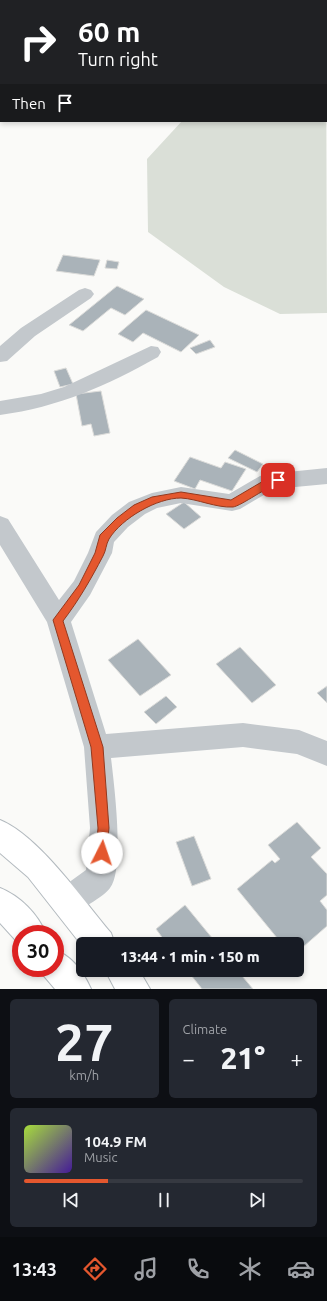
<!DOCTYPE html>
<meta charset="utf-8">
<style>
body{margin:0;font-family:Ubuntu,sans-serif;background:#242831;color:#f1f3f6;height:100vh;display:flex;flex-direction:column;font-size:15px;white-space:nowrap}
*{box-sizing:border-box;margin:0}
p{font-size:13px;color:#9ea1a6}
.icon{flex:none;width:22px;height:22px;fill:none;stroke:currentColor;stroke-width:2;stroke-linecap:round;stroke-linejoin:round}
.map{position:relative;height:989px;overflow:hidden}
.sheet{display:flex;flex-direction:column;gap:10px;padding:10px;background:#0d0f14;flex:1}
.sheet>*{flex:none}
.top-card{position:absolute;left:0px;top:0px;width:327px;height:122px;box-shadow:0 2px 6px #0003;background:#202124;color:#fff;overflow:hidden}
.speed{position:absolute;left:12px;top:925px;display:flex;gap:8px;font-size:20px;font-weight:700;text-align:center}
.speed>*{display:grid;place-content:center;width:52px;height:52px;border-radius:50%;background:#171b24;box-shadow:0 2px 6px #0003;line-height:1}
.speed .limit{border:6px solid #d22;background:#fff;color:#111}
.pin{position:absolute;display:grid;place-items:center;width:34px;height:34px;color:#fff;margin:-17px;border-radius:8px;box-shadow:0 2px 6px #0006}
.me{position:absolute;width:44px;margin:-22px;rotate:4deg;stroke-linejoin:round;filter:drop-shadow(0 0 3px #0008)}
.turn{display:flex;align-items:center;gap:14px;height:84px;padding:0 12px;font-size:18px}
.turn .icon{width:52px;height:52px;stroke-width:2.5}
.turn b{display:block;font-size:28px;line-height:34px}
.then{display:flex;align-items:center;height:38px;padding:0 12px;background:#0003;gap:8px;font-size:15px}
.big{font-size:30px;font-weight:800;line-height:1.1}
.sheet .card{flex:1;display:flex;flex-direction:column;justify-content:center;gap:6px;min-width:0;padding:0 14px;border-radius:6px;background:#242831}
.sheet .dial{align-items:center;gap:0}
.dial b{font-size:52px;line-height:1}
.song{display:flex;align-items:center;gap:12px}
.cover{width:48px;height:48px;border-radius:6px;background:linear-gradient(135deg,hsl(80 70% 55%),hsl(260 70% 35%))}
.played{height:4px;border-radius:2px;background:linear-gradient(90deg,#e4572e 30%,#363941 30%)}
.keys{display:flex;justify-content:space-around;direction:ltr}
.heat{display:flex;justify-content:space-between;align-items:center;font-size:22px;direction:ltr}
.sheet .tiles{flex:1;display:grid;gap:10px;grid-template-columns:1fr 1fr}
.card:last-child{grid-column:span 2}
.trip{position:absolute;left:76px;top:937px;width:228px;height:40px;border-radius:6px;background:#171b24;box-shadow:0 2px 6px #0003;font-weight:800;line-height:40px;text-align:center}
.tab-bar{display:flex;height:64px;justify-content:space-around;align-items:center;background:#090b0e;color:#9ea1a6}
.tab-bar .icon{width:28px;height:28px}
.tab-bar .active{color:#e4572e}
.tab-bar b{font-size:18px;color:#f1f3f6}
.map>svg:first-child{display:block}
</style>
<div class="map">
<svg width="327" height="989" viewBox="0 0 327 989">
<rect width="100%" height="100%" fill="#fafaf8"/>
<path fill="#dadfd7" d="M326 45 327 313 280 314 224 287 148 232 147 159 182 121H326Z"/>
<g fill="#aab3b9" stroke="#dcdcda">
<path d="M63 255 100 260 94 276 56 271Z"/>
<path d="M107 260 119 262 117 269 105 268Z"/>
<path d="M117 286 144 299 125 315 111 308 83 331 69 325Z"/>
<path d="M146 310 199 335 181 352 143 333 133 342 118 334Z"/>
<path d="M210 340 215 347 196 354 190 348Z"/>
<path d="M66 368 73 384 60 387 54 371Z"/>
<path d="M101 391 110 433 94 436 91 424 82 426 76 394Z"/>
<path d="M235 450 263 464 257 472 228 458Z"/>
<path d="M190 457 221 468 225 462 246 469 232 491 200 480 195 489 174 481Z"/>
<path d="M184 502 201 517 184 529 166 514Z"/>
<path d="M138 639 171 675 140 696 108 660Z"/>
<path d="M240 647 276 685 252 703 216 664Z"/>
<path d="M327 686V703L317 693Z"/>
<path d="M166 696 177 707 156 724 144 712Z"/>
<path d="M297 822 321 848 311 857 327 874V895L320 901 327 910V926L303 947 294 938 287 944H282L237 889 272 860 275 863 280 859 268 845Z"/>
<path d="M194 836 211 879 192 886 176 842Z"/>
<path d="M185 905 217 944H167L156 929Z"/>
<path d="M187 970H237L253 989H202Z"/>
</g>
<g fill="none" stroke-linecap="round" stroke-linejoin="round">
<defs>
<g id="secondary">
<path d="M0 820C39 836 83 900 111 933L115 944H83V947L28 877 0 853Z"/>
<path d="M0 888C20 896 38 914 46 934H21L20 945 0 923Z"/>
<path d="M55 950C72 956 84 973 91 989H55L44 976 41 968H55Z"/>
<path d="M105 970H139L150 989H115Z"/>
</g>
</defs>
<use href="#secondary" stroke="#b3babf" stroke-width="2"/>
<g fill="#c3c8cc" fill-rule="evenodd">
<rect x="326" y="95" width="1" height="8"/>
<rect x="0" y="107" width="1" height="8"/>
<path d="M85 288 91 290 94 294 91 298 35 336 7 361 0 362V346L21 328 79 290Z"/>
<path d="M151 346 158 347 161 352 158 357C106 386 59 407 0 415V401L41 394 64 387Z"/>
<path d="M327 468V484L274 489 240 509 232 511 181 503 157 508 145 514 128 527 114 542 112 553 90 595 71 622 106 734 243 723 299 730 327 741V766L297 754 243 747 111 758C114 783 125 869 110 888 105 896 77 912 67 916L57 911 52 901 57 891 86 870 90 828 84 747 47 622 0 545V516L8 519 59 600 74 581 88 553 96 532 112 515 129 502 152 493 181 487 229 494 260 476 268 474Z"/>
</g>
<use href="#secondary" fill="#fff" fill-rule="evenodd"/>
</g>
<path fill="#e4572e" stroke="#94391e" d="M278 476 281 477V482C268 486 241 506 233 507 216 508 198 499 181 498 157 498 122 518 109 539 106 544 106 551 103 556 91 579 79 600 63 621L103 747 109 828 106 857 102 859 98 857 96 853 98 828 91 747 53 620 79 585 95 553 100 535 117 518 134 505 152 497 181 492 231 500 265 480Z"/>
</svg>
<div class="speed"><div class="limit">30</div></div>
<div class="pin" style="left:278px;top:480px;background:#d93025"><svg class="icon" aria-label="arrive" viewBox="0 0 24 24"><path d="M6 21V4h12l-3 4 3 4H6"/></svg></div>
<svg class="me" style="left:102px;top:853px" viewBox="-20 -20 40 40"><circle r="19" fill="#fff"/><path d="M0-13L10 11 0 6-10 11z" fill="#e4572e"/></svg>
<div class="trip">13:44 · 1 min · 150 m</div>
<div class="top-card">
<div class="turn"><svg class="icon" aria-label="right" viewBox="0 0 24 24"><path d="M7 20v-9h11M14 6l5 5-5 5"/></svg><div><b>60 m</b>Turn right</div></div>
<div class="then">Then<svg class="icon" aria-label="arrive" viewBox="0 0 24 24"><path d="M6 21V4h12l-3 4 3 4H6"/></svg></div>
</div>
</div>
<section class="sheet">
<div class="tiles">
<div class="card dial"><b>27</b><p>km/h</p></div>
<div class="card"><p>Climate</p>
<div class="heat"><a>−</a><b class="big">21°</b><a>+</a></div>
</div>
<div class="card">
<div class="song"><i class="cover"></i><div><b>104.9 FM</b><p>Music</p></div></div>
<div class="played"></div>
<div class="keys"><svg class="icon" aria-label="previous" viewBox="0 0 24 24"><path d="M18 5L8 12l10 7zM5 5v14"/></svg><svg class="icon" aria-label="pause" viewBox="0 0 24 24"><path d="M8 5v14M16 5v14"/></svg><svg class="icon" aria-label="next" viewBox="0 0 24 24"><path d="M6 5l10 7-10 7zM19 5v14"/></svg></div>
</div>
</div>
</section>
<nav class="tab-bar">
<b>13:43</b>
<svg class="icon active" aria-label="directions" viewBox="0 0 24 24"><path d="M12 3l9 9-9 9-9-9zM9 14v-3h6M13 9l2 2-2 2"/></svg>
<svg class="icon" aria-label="music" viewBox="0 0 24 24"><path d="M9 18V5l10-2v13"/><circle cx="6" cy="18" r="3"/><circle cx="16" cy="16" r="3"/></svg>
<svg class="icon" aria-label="phone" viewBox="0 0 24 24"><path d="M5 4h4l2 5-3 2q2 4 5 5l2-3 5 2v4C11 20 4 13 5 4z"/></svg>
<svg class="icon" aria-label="climate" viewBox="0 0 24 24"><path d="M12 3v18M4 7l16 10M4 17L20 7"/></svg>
<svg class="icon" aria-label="car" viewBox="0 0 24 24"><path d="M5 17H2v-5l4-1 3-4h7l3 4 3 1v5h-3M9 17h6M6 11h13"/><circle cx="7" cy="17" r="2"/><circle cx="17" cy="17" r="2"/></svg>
</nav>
